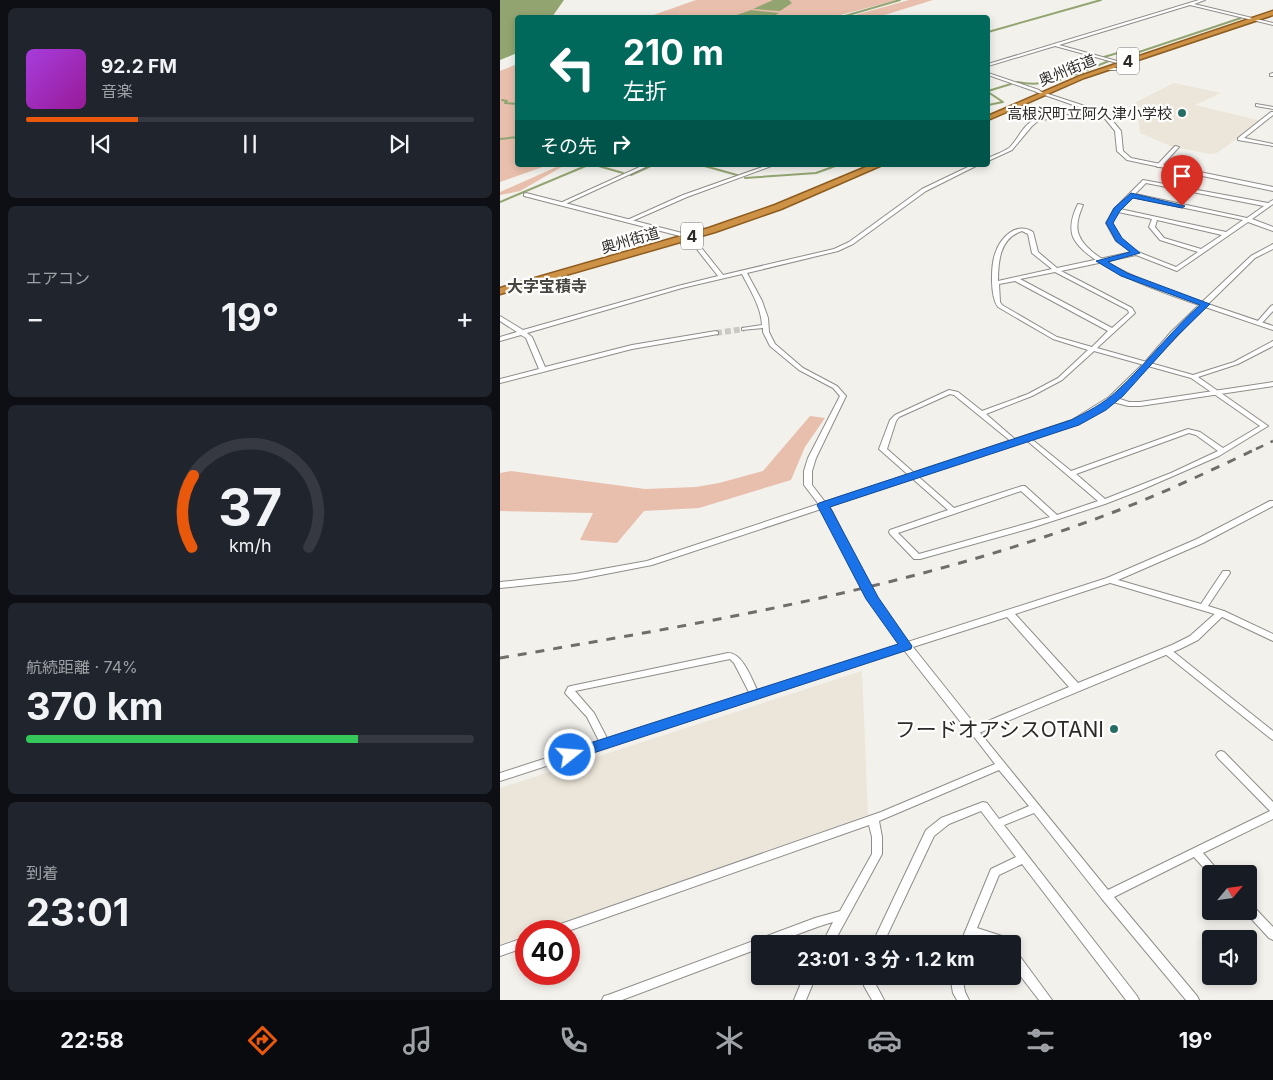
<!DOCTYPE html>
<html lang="ja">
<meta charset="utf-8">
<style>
body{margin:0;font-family:Inter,"Noto Sans JP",sans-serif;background:#20242c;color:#f1f3f6;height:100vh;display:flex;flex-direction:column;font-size:19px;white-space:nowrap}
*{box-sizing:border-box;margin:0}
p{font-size:16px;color:#9ea1a6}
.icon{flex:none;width:28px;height:28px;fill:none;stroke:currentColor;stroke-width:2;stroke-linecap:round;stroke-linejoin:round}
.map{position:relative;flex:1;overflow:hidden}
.sheet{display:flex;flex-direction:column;gap:8px;padding:8px;background:#0d0f14;width:500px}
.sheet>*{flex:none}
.guide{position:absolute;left:15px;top:15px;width:475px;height:152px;border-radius:5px;box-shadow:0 2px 8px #0003;background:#00695c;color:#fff;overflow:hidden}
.needle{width:32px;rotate:61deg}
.tools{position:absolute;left:702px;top:865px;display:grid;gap:10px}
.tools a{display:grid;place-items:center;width:55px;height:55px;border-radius:5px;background:#171b24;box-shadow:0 2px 8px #0003;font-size:25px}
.speed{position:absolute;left:15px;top:920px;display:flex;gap:10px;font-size:25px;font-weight:700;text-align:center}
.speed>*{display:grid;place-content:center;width:65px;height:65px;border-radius:50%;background:#171b24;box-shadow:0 2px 8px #0003;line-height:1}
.speed .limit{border:8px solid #d22;background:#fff;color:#111}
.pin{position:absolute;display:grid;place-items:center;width:42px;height:42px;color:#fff;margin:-51px -21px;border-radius:50% 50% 50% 0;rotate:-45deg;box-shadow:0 0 5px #0007}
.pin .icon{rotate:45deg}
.me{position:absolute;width:55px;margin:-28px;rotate:73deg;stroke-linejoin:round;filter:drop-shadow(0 0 4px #0008)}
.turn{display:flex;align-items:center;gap:18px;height:105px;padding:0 25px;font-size:22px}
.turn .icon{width:65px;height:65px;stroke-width:2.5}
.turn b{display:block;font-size:35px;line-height:42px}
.then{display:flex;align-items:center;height:48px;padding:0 25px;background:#0003;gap:10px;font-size:19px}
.big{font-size:38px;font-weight:700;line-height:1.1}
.sheet .card{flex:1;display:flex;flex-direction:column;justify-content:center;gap:8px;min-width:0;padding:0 18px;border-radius:8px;background:#20242c}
.sheet .dial{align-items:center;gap:0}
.dial svg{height:130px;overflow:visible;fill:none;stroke:#363941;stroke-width:7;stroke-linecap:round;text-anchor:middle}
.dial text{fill:#f1f3f6;stroke:none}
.song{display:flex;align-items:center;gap:15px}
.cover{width:60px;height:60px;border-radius:8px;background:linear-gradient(135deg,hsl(280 70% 55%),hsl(300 70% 35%))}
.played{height:5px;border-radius:2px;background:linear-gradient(90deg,#ea580c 25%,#363941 25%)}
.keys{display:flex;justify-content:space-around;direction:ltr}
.heat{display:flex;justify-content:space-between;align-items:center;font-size:28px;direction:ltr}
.charge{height:8px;border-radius:4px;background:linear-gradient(90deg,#34c759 74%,#363941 0)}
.trip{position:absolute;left:251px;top:935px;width:270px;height:50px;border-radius:5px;background:#171b24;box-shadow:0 2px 8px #0003;font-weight:700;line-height:50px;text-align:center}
.menu{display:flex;height:80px;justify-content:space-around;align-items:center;background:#090b0e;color:#9ea1a6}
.menu .icon{width:35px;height:35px}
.menu .on{color:#ea580c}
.menu b{font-size:22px;color:#f1f3f6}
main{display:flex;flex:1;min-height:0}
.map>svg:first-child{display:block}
</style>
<main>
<section class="sheet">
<div class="card">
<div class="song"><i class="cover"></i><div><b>92.2 FM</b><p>音楽</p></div></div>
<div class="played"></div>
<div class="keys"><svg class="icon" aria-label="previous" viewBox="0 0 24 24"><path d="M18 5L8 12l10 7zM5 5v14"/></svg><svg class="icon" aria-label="pause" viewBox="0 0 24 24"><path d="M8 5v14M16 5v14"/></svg><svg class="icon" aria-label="next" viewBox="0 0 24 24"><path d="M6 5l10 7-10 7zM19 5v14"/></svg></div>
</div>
<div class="card"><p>エアコン</p>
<div class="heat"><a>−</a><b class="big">19°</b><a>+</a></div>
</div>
<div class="card dial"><svg viewBox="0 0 100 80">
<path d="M14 69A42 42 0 1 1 86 69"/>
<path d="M14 69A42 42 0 0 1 15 25" stroke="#ea580c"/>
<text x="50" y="56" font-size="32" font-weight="700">37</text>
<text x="50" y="72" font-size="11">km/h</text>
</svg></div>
<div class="card"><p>航続距離 · 74%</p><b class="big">370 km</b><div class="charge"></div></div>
<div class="card"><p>到着</p><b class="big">23:01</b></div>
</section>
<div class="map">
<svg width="773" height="1000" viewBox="0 0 773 1000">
<rect width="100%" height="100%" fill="#f3f1ec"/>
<g fill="#ece6da">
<path d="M674 83 721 93 695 105 762 121 717 153 710 154 673 147 640 133 636 102Z"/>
<path d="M362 671 368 815 37 931H26V935L0 944V788Z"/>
</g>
<g fill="#e8bfac">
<path d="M196 0H397L333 17 145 18Z"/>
<path d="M409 0H433L378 17H348Z"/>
<path d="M17 64 18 165H48L0 182V71Z"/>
<path d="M61 165H65L20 191 0 195V192Z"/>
<path d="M310 416 325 418 305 447 291 480 199 508 144 511 117 543 80 540 93 513 0 511V473L11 471 145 489 196 487 219 483 263 471Z"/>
</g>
<g fill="#92a571">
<path d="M0 0H64L52 17 18 18 17 53 0 60Z"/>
<path d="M273 0H289L292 3 280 11 253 9Z"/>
<path d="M251 10 279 13 272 17H231Z"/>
</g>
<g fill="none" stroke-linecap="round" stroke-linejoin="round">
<g stroke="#92a571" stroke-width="2">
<path d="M338 18 400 0"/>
<path d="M488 32 601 0"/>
<path d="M604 57 628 50 639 52 741 18"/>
<path d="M517 82C550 89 579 73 609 61"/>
<path d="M488 91 511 84"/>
<path d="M488 92 503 102 488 105"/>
<path d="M2 100 7 101 5 103 18 104"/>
<path d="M0 139 18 137"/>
<path d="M95 165 123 173"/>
<path d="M201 165 237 175"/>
<path d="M131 175 153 165"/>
<path d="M245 178 316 173 338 165"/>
<path d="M0 202 88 165"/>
</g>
<path stroke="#cbc9c5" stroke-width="6" stroke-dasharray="6 3" stroke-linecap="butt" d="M216 333 244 329"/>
<defs>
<g id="minor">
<path d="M699 0H705L694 4 773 23V25L690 5 559 45 617 61V63L555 46 488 66V64Z"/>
<path d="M606 68H633L635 69 633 70H605L604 69Z"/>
<path d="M488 73 539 90 540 91 537 92 488 75Z"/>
<path d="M773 73V76H770V74Z"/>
<path d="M756 104 773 107V109L756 106Z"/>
<path d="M597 110 601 111 590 117 552 118 538 121 532 126 512 150 488 161V158C494 155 503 152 509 148 518 140 523 124 536 119 555 111 579 120 597 110Z"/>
<path d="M771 112H773V115L744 138 773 144V146L738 140V138Z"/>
<path d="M675 146 679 147 661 167H657V165Z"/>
<path d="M144 165H150L63 205 58 204Z"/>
<path d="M268 165H274L187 197 130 222 125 221 183 195Z"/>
<path d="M472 165H478L426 191 353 244 338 251 247 273 262 301 268 318 269 332 275 344 303 368 337 386 346 396 316 458 312 471V485L332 511 362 572 361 574H355L354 572 324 511 304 485V471L308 458 340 396 333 388 299 370 270 346 263 332V328L242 330V328L262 325C261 306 250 290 242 274L182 288 27 333 32 337 45 367 132 345 216 331 218 332V334L132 349 0 383V379L39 369 26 338 21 335 0 341V337L17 332 0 321V316L23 330 178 286 218 276 192 243 181 237V235L183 234 196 241 223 275 334 249 349 242 422 189Z"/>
<path d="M643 180 768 203 773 200V204L752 219 773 227V231L748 222 677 271 636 255 561 271 632 308 635 313 597 348 693 375 734 362 773 341V346L738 364 698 377 768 426 719 456 641 490 605 504 531 528 420 559H414L390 534 389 532 390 530 448 510 379 449 390 420 395 415 449 390 458 392 482 411 528 394 558 378 588 350 553 339 498 307C490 297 491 266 495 254 500 238 516 221 533 232L538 252 557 268 632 252 616 241 606 223 614 209ZM646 183 764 206 747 218 635 194ZM632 197 743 220 726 232 620 209ZM618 212 652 219 649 227 660 240 698 252 676 267 638 252 620 239 612 223ZM657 220 722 235 701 249 664 238 655 227ZM522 231 528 234 532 253 552 269 498 281C498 261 500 238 522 231ZM555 272 628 310 629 313 612 328 520 279ZM515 281 608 331 592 347 557 337 502 305 500 302 499 284ZM594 351 691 378 760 426 723 448 700 432 688 429 571 471 529 437H525L524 438 525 439 598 501 557 515 525 486H522L454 508 387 449 396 421 399 417 450 394 454 395 513 443H517L519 442 517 441 486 414 532 396 562 380ZM689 433 696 435 718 451 671 473 605 499 576 474ZM521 491 550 517 419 554 398 533Z"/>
<path d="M773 305V311L761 324H757V322L771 306Z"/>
<path d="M770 501H773V506L703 543 618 580 701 604 723 571H729L730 573 708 606 724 611 773 634V641L718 615 607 582 606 580 607 578 697 539Z"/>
<path d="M373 596 376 597 409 644 410 646 409 648H403L370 601 369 599 370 597Z"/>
<path d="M667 648 670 649 773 731V740L770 738 664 653 663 651 664 649Z"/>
<path d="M228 653C244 653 253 683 260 696L258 698 255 699 252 698 234 663 230 659 75 691 94 713 110 744 108 747 105 748 102 747 87 717 65 693 68 687 71 686Z"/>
<path d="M474 728 477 729 608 890 770 811 718 758 716 755 718 752 721 751 724 752 773 802V819L703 853 721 874H711V876L694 857 614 897 697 996 699 1000H686L602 899 534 813 504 825 637 996 639 1000H626L522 864 499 875 477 928 505 937 509 944H497L474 936 471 944H460L491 869 516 857 481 811 449 824 434 836 383 944H372L426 830 441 818 483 802 487 803 499 819 529 806 499 770 379 821 382 837V854L333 944H322L333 922 320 926 271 944H260V948L122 1000H102L104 996 108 995 315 918 340 911 372 854V837L369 825 68 931H50L51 928 55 926 381 812 495 764 471 733 469 731 471 729Z"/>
<path d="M749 904 753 906 773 927V940L769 938 745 912V911H749Z"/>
<path d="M26 937V947L0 956V946Z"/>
<path d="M512 950 516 951 552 1000H539L512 965Z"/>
<path d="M304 976H316L306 1000H294Z"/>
<path d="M363 976H375L376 985 384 1000H372L364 986Z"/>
<path d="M450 976H462L465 992 469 1000H457L453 993Z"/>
</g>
<g id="tertiary">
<path d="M536 90 606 113 621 131 623 151 631 158 773 187V191L627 160 617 151 615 131 602 115 536 92Z"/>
<path d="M26 193 182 233 183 234 180 236 24 196V194Z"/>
<path d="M578 204 583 205C579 215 575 225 579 235 590 265 673 292 702 302L751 256 773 244V249L755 258 708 304 773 326V330L705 307C675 337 647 369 617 398L629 402H640L773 382V386L640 406H628L613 402 578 424 152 565 75 580 0 588V582L75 574 147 561 572 420 609 397 645 362 671 332 699 305C667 294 588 268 573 237 569 226 573 214 578 204Z"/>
<path d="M610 577 615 580 613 582 515 614 578 683 672 645 690 636 718 611H724L726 613 698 640 680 649 474 735 470 734 404 650 0 781V773ZM507 617 569 687 476 726 413 647Z"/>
</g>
<g id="trunk">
<path d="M773 11V15L584 78 488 120V116L580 76Z"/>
<path d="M371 165H382L281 209 215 232 0 294V288L209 228 275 205Z"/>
</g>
</defs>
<use href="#minor" stroke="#8f8d89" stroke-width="2"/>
<use href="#tertiary" stroke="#8f8d89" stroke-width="2"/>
<use href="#trunk" stroke="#8d5c1f" stroke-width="3"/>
<use href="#minor" fill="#fff" fill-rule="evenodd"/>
<use href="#tertiary" fill="#fff" fill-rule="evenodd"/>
<use href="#trunk" fill="#ce9247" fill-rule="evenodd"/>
<path stroke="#6f6e6b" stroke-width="2.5" stroke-dasharray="8 8" stroke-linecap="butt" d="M756 449 773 441"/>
<path stroke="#6f6e6b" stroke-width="3" stroke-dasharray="9 9" stroke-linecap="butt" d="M0 658C198 624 398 591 587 522 646 501 702 475 758 448"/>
<defs>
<path id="minor-bridge" d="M358 572 373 599"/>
</defs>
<use href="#minor-bridge" stroke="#8f8d89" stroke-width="11" stroke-linecap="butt"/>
<use href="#minor-bridge" stroke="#fff" stroke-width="8"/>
</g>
<path fill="#1a73e8" stroke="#114b97" d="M631 193 685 206 682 208 633 198 620 211 613 223 622 238 640 253 608 262 627 273 710 304 677 336 623 396 606 410 579 425 330 507 378 597 412 646 411 649 75 759H65L63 755 65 751 398 644 366 599 317 505 319 503 571 420C587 412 603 404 617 391 646 364 670 332 700 305L621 276 596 261 630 252 616 241 606 223 614 208Z"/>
<g fill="#266e65" stroke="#fffefd" stroke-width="2">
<circle cx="682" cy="113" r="5"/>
<circle cx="614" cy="729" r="5"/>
</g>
<g text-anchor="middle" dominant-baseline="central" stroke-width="4.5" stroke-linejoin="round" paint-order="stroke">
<g font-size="15" fill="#2c2b29" stroke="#fffefd">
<text transform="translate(567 70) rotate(-22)">奥州街道</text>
<text transform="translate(130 240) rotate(-16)">奥州街道</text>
</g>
<g font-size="15" fill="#2c2b29" stroke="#fffefd" text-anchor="end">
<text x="672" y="113">高根沢町立阿久津小学校</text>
</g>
<g fill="#fffefd" stroke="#6b6a69" stroke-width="1">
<rect x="617" y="47.5" width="22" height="27" rx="4"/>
<rect x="181" y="222.5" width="22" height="27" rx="4"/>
</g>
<g font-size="16" font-weight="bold" fill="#2c2b29">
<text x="628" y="61">4</text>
<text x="192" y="236">4</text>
</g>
<g font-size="16" font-weight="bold" fill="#474541" stroke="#fffefd">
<text x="47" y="286">大字宝積寺</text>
</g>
<g font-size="21" fill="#2c2b29" stroke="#fffefd" text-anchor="end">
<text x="604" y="729">フードオアシスOTANI</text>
</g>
</g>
</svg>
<div class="tools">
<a><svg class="needle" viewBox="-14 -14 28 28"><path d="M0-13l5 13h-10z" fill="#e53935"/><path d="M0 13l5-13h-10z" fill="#9ea1a6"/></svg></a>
<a><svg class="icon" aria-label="sound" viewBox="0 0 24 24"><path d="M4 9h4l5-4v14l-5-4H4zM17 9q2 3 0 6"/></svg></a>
</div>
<div class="speed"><div class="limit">40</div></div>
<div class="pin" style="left:682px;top:206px;background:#d93025"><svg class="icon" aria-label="arrive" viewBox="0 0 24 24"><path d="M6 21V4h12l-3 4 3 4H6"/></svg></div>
<svg class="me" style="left:70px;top:755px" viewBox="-20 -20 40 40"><circle r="17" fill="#1a73e8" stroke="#fff" stroke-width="3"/><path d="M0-11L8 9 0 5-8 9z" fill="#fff"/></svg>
<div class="trip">23:01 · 3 分 · 1.2 km</div>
<div class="guide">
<div class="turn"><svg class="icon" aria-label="left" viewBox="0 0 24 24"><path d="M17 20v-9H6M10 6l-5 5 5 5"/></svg><div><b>210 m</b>左折</div></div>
<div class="then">その先<svg class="icon" aria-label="right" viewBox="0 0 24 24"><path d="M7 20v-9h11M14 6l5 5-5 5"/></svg></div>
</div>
</div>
</main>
<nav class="menu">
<b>22:58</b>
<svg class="icon on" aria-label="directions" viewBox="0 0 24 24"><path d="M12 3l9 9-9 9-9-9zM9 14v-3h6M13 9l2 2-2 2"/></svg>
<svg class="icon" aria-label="music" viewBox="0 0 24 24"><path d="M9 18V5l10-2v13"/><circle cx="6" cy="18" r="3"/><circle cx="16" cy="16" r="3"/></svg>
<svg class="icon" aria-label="phone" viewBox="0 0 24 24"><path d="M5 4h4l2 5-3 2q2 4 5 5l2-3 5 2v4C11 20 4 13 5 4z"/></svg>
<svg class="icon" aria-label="climate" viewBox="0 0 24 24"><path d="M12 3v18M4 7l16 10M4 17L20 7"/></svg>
<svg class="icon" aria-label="car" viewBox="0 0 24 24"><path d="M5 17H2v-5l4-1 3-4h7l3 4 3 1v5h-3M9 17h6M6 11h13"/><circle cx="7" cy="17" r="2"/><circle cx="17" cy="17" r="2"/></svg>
<svg class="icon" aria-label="filters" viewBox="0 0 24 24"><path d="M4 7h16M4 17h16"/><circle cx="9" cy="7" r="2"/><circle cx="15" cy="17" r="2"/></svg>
<b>19°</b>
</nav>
